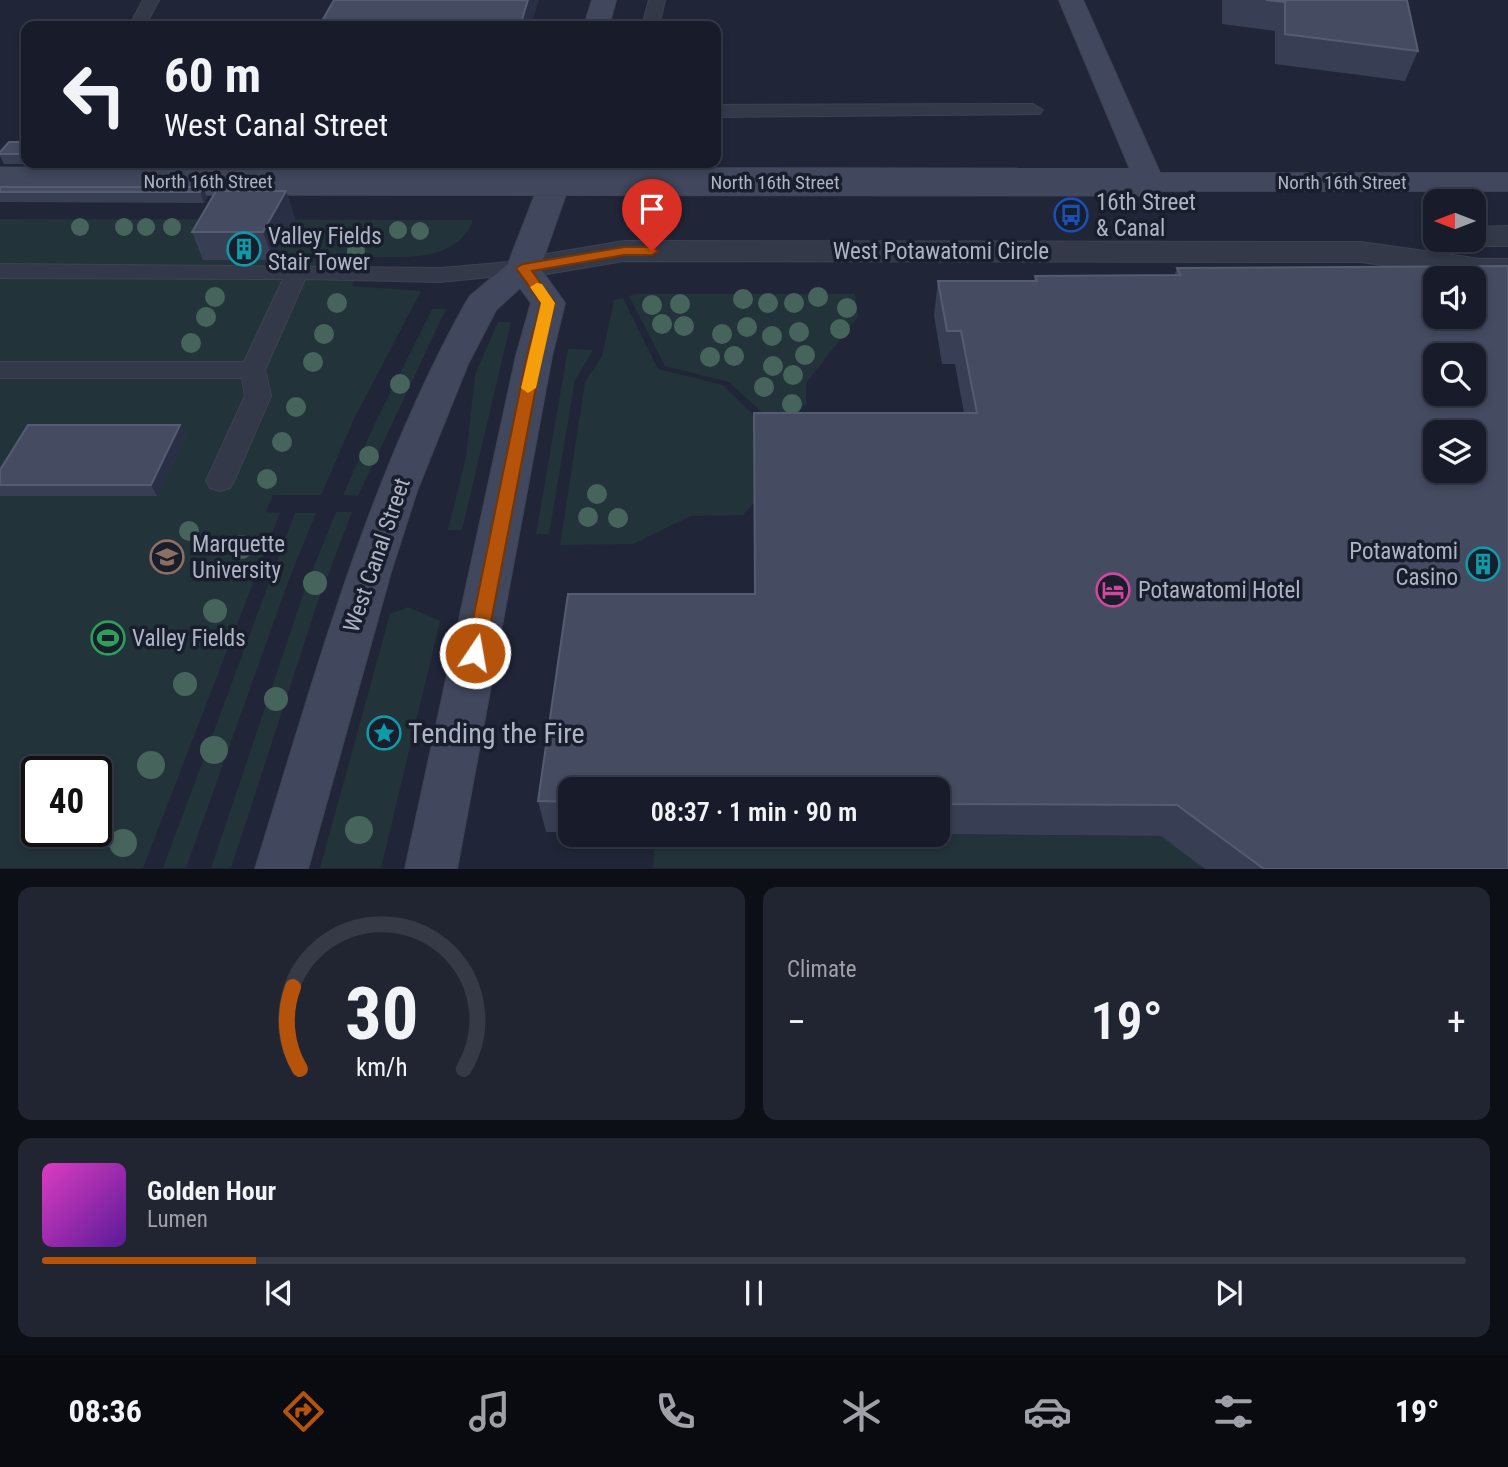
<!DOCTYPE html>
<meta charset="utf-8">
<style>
body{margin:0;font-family:"Roboto Condensed",sans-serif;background:#212532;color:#f1f3f6;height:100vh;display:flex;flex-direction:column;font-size:26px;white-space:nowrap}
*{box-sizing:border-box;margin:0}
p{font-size:23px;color:#9fa1a8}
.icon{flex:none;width:38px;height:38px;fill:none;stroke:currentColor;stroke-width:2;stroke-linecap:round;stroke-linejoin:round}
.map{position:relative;height:869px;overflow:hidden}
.drawer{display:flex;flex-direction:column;gap:18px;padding:18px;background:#0d0f17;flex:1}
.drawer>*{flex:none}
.banner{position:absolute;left:21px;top:21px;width:700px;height:147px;border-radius:14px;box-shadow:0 4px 10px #0003,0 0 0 2px #363a47;background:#181c2a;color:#f1f3f6;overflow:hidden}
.needle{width:46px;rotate:270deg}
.controls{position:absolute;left:1423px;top:189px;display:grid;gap:14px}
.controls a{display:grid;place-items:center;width:63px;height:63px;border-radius:14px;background:#181c2a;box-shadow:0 4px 10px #0003,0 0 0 2px #363a47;font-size:35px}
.speed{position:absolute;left:21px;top:756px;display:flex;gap:14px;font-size:35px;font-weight:700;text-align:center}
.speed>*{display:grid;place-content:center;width:91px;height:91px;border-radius:50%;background:#181c2a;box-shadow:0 4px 10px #0003,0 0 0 2px #363a47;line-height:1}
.speed .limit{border:4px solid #111;border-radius:10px;background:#fff;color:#111}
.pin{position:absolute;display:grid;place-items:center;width:60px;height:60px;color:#fff;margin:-72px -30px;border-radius:50% 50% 50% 0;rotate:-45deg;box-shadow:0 0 7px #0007}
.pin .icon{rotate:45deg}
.me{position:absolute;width:77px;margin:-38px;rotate:12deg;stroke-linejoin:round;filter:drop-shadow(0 0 5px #0008)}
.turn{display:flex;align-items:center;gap:24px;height:147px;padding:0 28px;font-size:32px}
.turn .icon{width:91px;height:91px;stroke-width:2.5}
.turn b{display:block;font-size:49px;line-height:60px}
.big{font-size:52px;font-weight:600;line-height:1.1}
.drawer .widget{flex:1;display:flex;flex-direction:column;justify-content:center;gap:10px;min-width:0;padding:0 24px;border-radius:14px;background:#212532}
.drawer .dial{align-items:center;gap:0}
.dial svg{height:182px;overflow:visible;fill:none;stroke:#363a47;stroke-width:7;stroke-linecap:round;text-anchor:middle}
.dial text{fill:#f1f3f6;stroke:none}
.song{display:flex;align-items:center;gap:21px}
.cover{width:84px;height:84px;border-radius:10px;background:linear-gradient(135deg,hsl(310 70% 55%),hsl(270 70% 35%))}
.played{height:7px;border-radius:4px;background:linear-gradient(90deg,#b45309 15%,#363a47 15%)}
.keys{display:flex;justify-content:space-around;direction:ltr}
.heat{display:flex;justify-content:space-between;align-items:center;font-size:38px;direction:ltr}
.drawer .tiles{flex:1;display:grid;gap:18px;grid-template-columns:1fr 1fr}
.widget:last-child{grid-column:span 2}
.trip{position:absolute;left:558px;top:777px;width:392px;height:70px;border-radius:14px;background:#181c2a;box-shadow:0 4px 10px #0003,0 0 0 2px #363a47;font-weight:600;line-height:70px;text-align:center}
.tabs{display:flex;height:112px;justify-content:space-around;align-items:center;background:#0a0b11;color:#9fa1a8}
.tabs .icon{width:49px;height:49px}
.tabs .current{color:#b45309}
.tabs b{font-size:32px;color:#f1f3f6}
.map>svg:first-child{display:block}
</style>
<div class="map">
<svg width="1508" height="869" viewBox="0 0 1508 869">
<rect width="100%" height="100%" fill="#202638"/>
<g fill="#223339" fill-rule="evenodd">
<path d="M0 219 473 220C455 265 402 256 363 257L352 286 421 291 354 419 321 495H273L266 512 280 513 143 868H0ZM37 772H96V831H37Z"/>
<path d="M635 294H855L858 317 806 383V404L782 422 781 430 729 382 665 366 629 296Z"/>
<path d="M623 298 658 369 723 385 778 439 774 480 743 515 691 516 633 544 560 545 585 382 602 356 614 300Z"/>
<path d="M432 309H446L358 496 343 495 377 419Z"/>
<path d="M498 322H511L462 530H448L466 457 475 375Z"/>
<path d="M568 349 593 350 575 380 549 534H536Z"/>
<path d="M336 512H352L317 604 231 868H211L306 586Z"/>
<path d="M295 513H316L288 582 186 868H163Z"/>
<path d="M408 607 440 621 381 868H320L390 614Z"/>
<path d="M938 834 1161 836 1205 868H653L655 835Z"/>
</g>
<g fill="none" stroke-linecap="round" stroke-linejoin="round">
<defs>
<g id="lane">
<path d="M143 0H159L145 26H129Z"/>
<path d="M649 0H665L659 26H642Z"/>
<path d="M1033 104 1043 110 1040 114 716 117V105Z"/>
<path d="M523 261 531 263 534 268 531 273 441 282 305 279 265 370 271 396 234 481 230 488 220 491 210 488 206 481 245 396 242 378H0V362H244L283 279 0 278V264L441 268Z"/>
</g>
<g id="street">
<path d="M1508 226V246H1474L1461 240H1474V227Z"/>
<path d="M624 241 1361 242 1481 259H1508V279H1481L1361 262 624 261 523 278 511 275 506 268 511 261 523 258Z"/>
</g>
<g id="secondary">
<path d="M592 0H616L609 26H584Z"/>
<path d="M1059 0H1083L1160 173H1508V191H1149L1138 188Z"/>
<path d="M547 163H577L540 268 565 303 552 356 457 869H405L516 356 531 303 520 288 496 310 468 364 417 491 391 572 308 869H255C315 676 367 481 465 304L470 296 508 264Z"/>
</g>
</defs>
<use href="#lane" stroke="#3d4252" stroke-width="2"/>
<use href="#street" stroke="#3d4252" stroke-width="2"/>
<use href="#secondary" stroke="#3d4252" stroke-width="2"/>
<use href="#lane" fill="#333949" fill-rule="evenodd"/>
<use href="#street" fill="#333949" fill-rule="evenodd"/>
<use href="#secondary" fill="#41475c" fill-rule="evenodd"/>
<defs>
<path id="secondary-bridge" d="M0 181 1149 182"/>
</defs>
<use href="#secondary-bridge" stroke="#3d4252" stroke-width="29" stroke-linecap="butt"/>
<use href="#secondary-bridge" stroke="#41475c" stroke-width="28"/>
</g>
<g fill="#46645c">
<circle cx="80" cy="227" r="9"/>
<circle cx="124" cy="227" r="9"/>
<circle cx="146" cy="227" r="9"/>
<circle cx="172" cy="227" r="9"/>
<circle cx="398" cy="230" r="9"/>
<circle cx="420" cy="231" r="9"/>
<circle cx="356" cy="251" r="9"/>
<circle cx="215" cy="297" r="10"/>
<circle cx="818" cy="297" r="10"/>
<circle cx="743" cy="299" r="10"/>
<circle cx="337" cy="303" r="10"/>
<circle cx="768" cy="303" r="10"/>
<circle cx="794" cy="303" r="10"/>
<circle cx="680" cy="304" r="10"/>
<circle cx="652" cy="305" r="10"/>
<circle cx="847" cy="308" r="10"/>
<circle cx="206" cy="317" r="10"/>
<circle cx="662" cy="324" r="10"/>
<circle cx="684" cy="326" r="10"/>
<circle cx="747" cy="327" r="10"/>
<circle cx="840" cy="329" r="10"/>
<circle cx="799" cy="332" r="10"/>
<circle cx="324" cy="334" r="10"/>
<circle cx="722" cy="334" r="10"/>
<circle cx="772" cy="336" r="10"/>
<circle cx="191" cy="343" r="10"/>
<circle cx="805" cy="355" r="10"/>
<circle cx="734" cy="356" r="10"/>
<circle cx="710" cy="357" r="10"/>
<circle cx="313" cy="362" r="10"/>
<circle cx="773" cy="366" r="10"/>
<circle cx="793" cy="375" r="10"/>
<circle cx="400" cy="384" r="10"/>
<circle cx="764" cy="387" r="10"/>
<circle cx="792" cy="404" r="10"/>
<circle cx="296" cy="407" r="10"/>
<circle cx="282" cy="442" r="10"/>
<circle cx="369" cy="456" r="10"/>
<circle cx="267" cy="479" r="10"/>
<circle cx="597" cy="494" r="10"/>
<circle cx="588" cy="517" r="10"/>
<circle cx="618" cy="518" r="10"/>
<circle cx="189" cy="531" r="10"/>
<circle cx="241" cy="547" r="12"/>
<circle cx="315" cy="583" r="12"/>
<circle cx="215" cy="611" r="12"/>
<circle cx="185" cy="684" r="12"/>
<circle cx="276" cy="699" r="12"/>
<circle cx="214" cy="750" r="14"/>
<circle cx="151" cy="765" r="14"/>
<circle cx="359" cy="830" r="14"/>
<circle cx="123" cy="843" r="14"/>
</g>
<g fill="#383f55">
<path d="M1222 0H1407L1418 51 1405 81 1275 64V31L1222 24Z"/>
<path d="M26 142V163H227L226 165 4 164 0 156V152Z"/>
<path d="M0 187H203L207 198 204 203 0 202Z"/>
<path d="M286 191 295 219 273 260H203L192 232Z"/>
<path d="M1177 268 1508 869H1205L1161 836 938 834V789H570V832H546L538 801 754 594 964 413 955 364H942L934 315 938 281H1034L1035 276H1174Z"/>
<path d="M180 425 186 436 157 496H0V470Z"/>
</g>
<g fill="#293045">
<path d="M528 0H539L531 26H520Z"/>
<path d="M203 187 207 198 204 203 200 192Z"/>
<path d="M286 191 295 219 273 260 263 232Z"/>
<path d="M180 425 186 436 157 496 151 485Z"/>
</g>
<g fill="#454b61" stroke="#555c71" stroke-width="2" fill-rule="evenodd">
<path d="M334 0H528L520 26H319Z"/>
<path d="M1266 0H1407L1418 51 1285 34V2Z"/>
<path d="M9 142H26V154H0V152Z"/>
<path d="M0 187H203L200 192H0Z"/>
<path d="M216 191H286L263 232H192Z"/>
<path d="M1508 266V869H1264L1177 805 938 804V789H570V802L538 801 568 594H755L754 413H977L961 331H947L938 281H1037L1035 276 1180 275 1177 268ZM1435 278H1474V317H1435ZM1435 355H1474V394H1435ZM1435 432H1474V471H1435Z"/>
<path d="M28 425H180L151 485H0V470Z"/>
</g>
<path fill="#b45309" stroke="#753606" stroke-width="2" d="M624 247H652L658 251 652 255H624L532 271 555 303 542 356 485 653 482 659 475 661 469 659 466 653 527 356 541 303 516 268 523 264Z"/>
<path fill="#f59e0b" d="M537 283 542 284 555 303 536 388 528 393 521 388 541 303 530 287Z"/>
<defs>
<symbol id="bus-ring" viewBox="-11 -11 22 22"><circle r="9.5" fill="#191e2d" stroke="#1a4fb4" stroke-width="1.5"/><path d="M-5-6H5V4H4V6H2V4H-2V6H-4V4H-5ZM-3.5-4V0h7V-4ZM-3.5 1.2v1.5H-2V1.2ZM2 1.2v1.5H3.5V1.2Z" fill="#1a4fb4"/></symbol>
<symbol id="building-ring" viewBox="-11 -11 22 22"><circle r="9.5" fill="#191e2d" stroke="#0f9aa8" stroke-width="1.5"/><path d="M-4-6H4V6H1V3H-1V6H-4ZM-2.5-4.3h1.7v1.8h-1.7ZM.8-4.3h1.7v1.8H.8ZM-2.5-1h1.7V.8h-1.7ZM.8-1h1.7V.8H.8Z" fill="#0f9aa8"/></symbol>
<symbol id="university-ring" viewBox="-11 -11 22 22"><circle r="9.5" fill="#191e2d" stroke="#8d6e63" stroke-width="1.5"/><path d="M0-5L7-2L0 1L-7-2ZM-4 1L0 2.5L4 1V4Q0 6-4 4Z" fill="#8d6e63"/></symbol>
<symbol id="hotel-ring" viewBox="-11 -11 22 22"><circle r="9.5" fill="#191e2d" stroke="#d1479c" stroke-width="1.5"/><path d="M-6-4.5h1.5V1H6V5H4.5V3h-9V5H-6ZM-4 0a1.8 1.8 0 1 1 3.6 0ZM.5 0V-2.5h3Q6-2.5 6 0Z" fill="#d1479c"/></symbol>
<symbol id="stadium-ring" viewBox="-11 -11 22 22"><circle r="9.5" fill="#191e2d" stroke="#2e9e5b" stroke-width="1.5"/><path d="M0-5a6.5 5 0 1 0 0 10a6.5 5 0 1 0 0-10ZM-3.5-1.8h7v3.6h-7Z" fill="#2e9e5b"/></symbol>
<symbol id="sight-ring" viewBox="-11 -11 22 22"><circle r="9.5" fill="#191e2d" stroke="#0f9aa8" stroke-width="1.5"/><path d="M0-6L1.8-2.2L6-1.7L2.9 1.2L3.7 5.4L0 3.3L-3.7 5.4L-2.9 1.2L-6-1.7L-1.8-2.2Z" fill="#0f9aa8"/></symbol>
</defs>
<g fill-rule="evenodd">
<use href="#bus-ring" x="1052" y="196" width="38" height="38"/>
<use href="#building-ring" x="225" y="230" width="38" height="38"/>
<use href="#university-ring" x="148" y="538" width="38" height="38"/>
<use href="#building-ring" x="1464" y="545" width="38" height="38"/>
<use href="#hotel-ring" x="1094" y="571" width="38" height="38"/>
<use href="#stadium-ring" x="89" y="619" width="38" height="38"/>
<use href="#sight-ring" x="365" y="714" width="38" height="38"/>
</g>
<g text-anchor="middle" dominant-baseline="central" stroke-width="7" stroke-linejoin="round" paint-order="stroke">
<g font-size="19" fill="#aeb3c5" stroke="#191e2d">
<text x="208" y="181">North 16th Street</text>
<text x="775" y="182">North 16th Street</text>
<text x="1342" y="182">North 16th Street</text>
</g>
<g font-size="23" fill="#aeb3c5" stroke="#191e2d" text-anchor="start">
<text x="1096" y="202">16th Street<tspan x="1096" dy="26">&amp; Canal</tspan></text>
<text x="268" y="236">Valley Fields<tspan x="268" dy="26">Stair Tower</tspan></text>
<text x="192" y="544">Marquette<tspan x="192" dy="26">University</tspan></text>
<text x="1458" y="551" text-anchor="end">Potawatomi<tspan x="1458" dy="26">Casino</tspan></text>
<text x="1138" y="590">Potawatomi Hotel</text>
<text x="132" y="638">Valley Fields</text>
</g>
<g font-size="23" fill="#aeb3c5" stroke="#191e2d">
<text x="941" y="251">West Potawatomi Circle</text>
<text transform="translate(377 555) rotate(-71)">West Canal Street</text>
</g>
<g font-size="28" fill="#aeb3c5" stroke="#191e2d" text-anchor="start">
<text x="408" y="733">Tending the Fire</text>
</g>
</g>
</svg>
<div class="controls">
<a><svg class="needle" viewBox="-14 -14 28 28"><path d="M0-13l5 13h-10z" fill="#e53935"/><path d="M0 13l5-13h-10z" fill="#9fa1a8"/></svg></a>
<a><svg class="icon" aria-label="sound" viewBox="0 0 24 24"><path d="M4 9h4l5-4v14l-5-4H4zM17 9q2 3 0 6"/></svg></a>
<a><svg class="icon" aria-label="search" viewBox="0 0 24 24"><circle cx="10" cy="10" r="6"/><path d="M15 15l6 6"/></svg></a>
<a><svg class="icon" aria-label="layers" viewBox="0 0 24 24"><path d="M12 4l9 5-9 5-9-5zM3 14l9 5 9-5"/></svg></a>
</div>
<div class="speed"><div class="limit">40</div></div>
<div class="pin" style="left:652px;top:251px;background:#d93025"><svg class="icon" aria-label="arrive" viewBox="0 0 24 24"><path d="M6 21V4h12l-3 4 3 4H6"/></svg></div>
<svg class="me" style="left:475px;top:653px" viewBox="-20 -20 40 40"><circle r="17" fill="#b45309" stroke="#fff" stroke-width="3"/><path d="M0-11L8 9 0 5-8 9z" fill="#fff"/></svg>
<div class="trip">08:37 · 1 min · 90 m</div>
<div class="banner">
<div class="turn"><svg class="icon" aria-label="left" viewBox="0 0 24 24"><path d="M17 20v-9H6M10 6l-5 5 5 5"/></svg><div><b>60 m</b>West Canal Street</div></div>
</div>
</div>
<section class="drawer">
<div class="tiles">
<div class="widget dial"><svg viewBox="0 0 100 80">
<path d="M14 69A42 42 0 1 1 86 69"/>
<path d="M14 69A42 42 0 0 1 11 33" stroke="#b45309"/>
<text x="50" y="56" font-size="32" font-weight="700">30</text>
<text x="50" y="72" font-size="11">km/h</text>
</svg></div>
<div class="widget"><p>Climate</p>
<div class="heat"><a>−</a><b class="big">19°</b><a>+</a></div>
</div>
<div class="widget">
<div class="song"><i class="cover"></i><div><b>Golden Hour</b><p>Lumen</p></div></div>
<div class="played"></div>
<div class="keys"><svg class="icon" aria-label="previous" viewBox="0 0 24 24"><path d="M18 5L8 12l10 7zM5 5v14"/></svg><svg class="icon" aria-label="pause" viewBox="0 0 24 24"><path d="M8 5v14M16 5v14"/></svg><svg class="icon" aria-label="next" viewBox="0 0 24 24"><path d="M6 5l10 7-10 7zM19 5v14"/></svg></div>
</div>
</div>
</section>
<nav class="tabs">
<b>08:36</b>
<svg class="icon current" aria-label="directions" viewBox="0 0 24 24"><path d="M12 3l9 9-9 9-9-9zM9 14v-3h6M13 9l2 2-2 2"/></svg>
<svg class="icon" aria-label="music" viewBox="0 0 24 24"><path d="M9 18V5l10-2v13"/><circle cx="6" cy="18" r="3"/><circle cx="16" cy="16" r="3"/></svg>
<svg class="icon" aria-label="phone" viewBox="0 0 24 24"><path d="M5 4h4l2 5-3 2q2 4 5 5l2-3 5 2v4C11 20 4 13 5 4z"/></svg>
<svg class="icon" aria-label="climate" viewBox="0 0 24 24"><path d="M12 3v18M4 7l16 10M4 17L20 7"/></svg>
<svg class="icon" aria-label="car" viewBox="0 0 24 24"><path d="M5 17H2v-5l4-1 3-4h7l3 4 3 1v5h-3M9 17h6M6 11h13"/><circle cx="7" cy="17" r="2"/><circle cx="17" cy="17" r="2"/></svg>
<svg class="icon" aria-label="filters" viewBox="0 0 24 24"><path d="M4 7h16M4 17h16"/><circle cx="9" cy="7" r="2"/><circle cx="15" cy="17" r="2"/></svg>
<b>19°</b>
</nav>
